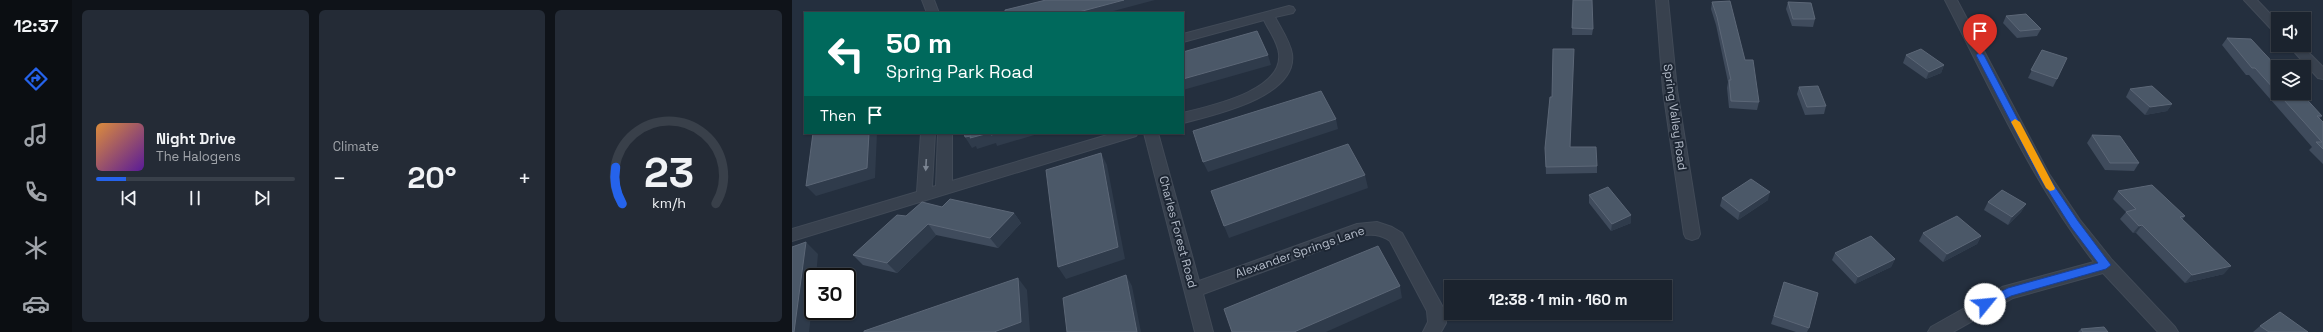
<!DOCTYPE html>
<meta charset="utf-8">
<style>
body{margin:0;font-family:"Space Grotesk",sans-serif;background:#242b36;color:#f1f3f6;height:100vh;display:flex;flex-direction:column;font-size:15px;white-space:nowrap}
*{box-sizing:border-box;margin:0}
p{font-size:13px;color:#a0a4aa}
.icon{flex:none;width:22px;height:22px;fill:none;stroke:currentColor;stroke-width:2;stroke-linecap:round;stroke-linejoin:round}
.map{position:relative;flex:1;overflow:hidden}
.details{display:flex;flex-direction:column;gap:10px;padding:10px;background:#0f1319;width:720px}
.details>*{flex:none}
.top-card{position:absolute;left:12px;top:12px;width:380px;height:122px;border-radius:0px;box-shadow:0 1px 3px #0004,0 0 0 1px #39404a;background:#00695c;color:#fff;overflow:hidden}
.buttons{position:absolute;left:1479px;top:12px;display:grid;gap:8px}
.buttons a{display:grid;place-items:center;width:40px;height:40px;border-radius:0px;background:#1b232e;box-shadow:0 1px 3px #0004,0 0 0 1px #39404a;font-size:20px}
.speed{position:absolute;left:12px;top:268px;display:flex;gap:8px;font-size:20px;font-weight:700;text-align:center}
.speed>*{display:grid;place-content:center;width:52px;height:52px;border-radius:50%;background:#1b232e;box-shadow:0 1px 3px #0004,0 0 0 1px #39404a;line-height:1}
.speed .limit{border:2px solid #111;border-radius:6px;background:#fff;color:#111}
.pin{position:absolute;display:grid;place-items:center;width:34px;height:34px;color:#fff;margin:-41px -17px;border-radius:50% 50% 50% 0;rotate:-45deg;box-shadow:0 0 4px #0007}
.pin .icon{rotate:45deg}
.me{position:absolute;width:44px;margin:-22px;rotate:62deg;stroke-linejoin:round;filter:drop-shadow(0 0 3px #0008)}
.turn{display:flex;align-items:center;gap:14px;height:84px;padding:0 16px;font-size:18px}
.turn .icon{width:52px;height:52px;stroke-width:2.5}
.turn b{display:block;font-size:28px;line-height:34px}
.then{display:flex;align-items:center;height:38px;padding:0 16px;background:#0003;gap:8px;font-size:15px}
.big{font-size:30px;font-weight:700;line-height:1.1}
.details .tile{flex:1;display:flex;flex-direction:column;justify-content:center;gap:6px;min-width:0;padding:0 14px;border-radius:6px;background:#242b36}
.details .dial{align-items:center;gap:0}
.dial svg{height:104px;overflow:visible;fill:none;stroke:#39404a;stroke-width:7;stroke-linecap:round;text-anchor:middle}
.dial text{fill:#f1f3f6;stroke:none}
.song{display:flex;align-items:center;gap:12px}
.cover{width:48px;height:48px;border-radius:6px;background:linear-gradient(135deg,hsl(30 70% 55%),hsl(270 70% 35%))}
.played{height:4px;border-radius:2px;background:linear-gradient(90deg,#2563eb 15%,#39404a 15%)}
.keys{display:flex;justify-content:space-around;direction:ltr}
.heat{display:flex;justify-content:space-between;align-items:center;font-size:22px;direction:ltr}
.details .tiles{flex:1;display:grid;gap:10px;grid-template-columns:repeat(3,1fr)}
.trip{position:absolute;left:652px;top:280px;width:228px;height:40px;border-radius:0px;background:#1b232e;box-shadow:0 1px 3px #0004,0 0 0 1px #39404a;font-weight:700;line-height:40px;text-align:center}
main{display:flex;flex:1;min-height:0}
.dock{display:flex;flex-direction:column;width:72px;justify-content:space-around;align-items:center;background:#0b0e12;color:#a0a4aa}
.dock .icon{width:28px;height:28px}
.dock .on{color:#2563eb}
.dock b{font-size:18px;color:#f1f3f6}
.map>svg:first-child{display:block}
</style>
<main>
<nav class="dock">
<b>12:37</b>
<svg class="icon on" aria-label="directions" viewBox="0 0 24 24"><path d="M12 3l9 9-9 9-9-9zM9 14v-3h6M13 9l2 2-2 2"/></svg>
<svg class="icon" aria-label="music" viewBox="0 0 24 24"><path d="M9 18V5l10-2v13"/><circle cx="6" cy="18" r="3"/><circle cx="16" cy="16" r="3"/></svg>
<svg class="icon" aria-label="phone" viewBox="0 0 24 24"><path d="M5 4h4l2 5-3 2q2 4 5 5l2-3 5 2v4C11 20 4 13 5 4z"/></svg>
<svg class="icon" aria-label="climate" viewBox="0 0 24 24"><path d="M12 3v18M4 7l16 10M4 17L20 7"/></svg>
<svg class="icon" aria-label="car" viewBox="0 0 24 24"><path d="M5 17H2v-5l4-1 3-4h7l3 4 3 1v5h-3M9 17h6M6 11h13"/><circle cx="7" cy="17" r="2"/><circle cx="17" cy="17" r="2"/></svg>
</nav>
<section class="details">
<div class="tiles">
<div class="tile">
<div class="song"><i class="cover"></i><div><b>Night Drive</b><p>The Halogens</p></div></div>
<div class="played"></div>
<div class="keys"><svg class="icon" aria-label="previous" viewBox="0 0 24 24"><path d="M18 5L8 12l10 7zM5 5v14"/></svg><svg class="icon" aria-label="pause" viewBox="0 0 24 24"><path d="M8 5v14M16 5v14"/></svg><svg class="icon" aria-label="next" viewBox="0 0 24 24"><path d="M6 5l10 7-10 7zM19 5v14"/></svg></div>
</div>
<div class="tile"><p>Climate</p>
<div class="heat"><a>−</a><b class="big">20°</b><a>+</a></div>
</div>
<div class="tile dial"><svg viewBox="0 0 100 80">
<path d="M14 69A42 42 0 1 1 86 69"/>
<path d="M14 69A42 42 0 0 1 9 41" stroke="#2563eb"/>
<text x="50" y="56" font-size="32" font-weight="700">23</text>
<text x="50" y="72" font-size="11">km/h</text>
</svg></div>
</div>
</section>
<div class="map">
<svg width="1531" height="332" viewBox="0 0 1531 332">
<rect width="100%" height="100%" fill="#242f3e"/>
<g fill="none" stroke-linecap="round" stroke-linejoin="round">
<defs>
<g id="street">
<path d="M130 0H142L147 13H135Z"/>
<path d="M864 0H876L885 90 908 234 906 238 900 240 894 238 892 234 871 90Z"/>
<path d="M1153 0H1165L1257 174 1288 220 1320 260 1383 327 1386 332H1366L1311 273 1221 298 1161 332H1136L1139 327 1210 287 1302 262C1240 182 1199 89 1153 0Z"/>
<path d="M1452 0H1465L1486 22V33L1482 32Z"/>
<path d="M497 6 501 7 503 10 501 13 483 17C489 29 498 41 500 54 506 97 421 115 391 123V113C418 106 491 91 487 54 486 42 477 31 472 20L391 42V34Z"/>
<path d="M1496 45H1509L1531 67V79L1526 78Z"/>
<path d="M129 133H143L140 187 144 186 146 133H160V181L322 133H346L344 136 0 241V229L125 192Z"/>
<path d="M352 133H366L407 281 565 224 585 222 600 227 610 233 653 311 654 323 649 332H631L636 322 635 311 598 241C588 234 579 234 567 236L411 294 421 332H403Z"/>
</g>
</defs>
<use href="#street" stroke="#414a57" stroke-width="2"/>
<use href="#street" fill="#38414e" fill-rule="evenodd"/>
</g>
<g fill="#3f4b5c">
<path d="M781 0 801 29 800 35H780Z"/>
<path d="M920 2 953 60 967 102 965 110 937 108 935 88 936 82 924 25 919 9Z"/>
<path d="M996 2 1023 19 1021 27 1000 26 994 9Z"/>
<path d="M1214 16 1249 29 1245 36 1225 38 1211 23Z"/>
<path d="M1435 38 1530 116 1528 118 1531 122V164L1517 150 1520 147 1457 75H1454L1430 45Z"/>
<path d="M1250 50 1265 79 1261 87 1236 78Z"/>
<path d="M1114 55 1152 65 1149 73 1134 79 1111 63Z"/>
<path d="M1007 87 1034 106 1032 114 1013 115 1005 94Z"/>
<path d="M1338 89 1380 104 1375 111 1353 115 1334 97Z"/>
<path d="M1300 135 1347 163 1342 171 1313 170 1295 143Z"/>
<path d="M778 147 805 166V173L754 174 753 148Z"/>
<path d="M1326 191 1393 216 1390 220 1432 274 1393 283 1344 233H1341L1328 219 1334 212 1321 199Z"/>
<path d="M797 195 839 215V223L819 231 797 203Z"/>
<path d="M930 198 976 200 946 220 928 206Z"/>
<path d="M1196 202 1234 204 1229 212 1216 225 1192 210Z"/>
<path d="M150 207 222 213 229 223 206 248 144 235 105 273 71 265 61 255Z"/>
<path d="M1131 233 1189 236 1185 244 1151 262 1127 241Z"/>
<path d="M1043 253 1103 259 1099 267 1063 284 1040 260Z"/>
<path d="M992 282 1017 328 1015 332H1004L979 324Z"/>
<path d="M1468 326 1516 332H1461Z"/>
<path d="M1289 329 1316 332H1286Z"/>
</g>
<g fill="#2f3b4b">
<path d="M332 0H363L314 13H283Z"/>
<path d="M476 55 479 65 391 90V79Z"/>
<path d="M1152 65 1149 73 1134 79 1137 72Z"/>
<path d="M1380 104 1375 111 1353 115 1358 107Z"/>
<path d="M544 119 546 129 416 172 411 162Z"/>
<path d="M77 133H85L83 178 24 196 14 186Z"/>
<path d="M197 133H249L205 146 204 143 185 149 184 146 180 148 173 137Z"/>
<path d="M309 153 315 165 333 259 274 279 266 267Z"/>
<path d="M573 175 576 188 437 238 432 226Z"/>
<path d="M978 192 976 200 946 220 948 212Z"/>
<path d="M1234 204 1229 212 1216 225 1220 217Z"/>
<path d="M222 213 229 223 206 248 198 238Z"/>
<path d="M839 215V223L819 231 820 224Z"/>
<path d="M136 224 144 235 105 273 95 263Z"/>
<path d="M1350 225 1344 233H1341L1347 226Z"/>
<path d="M1189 236 1185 244 1151 262 1155 254Z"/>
<path d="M14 242 26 254 24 277H21V298L17 332H2Z"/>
<path d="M1103 259 1099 267 1063 284 1066 277Z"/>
<path d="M1439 266 1432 274 1393 283 1400 275Z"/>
<path d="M334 275 340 286 349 332H345Z"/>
<path d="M226 278 235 290 238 332H202Z"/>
<path d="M608 286 610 298 534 332H502Z"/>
</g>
<g fill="#4b5868" stroke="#5c6777">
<path d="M254 0H332L283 13H213V10Z"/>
<path d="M781 0H800L801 29 780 28Z"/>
<path d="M938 1 953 60H961L967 102 939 101 937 80H939L925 17 920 2Z"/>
<path d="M996 2 1019 3 1023 19H1001Z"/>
<path d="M1234 14 1249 29 1228 31 1214 16Z"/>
<path d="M465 31 476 55 391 79V52Z"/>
<path d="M1435 38 1459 39 1486 68V93H1509L1530 116H1525L1531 122V149L1524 142H1530L1463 68H1460Z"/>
<path d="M761 49H782L778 147H804L805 166 754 167 753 148 758 97H760Z"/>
<path d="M1129 49 1152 65 1137 72 1114 55Z"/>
<path d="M1250 50 1275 58 1265 79 1239 70Z"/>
<path d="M1026 86 1034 106 1015 107 1007 87Z"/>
<path d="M1360 86 1380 104 1358 107 1338 89Z"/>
<path d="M529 91 544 119 411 162 401 131Z"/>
<path d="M21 133H77L75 168 14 186Z"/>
<path d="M172 133H197L178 138 179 136 173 137Z"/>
<path d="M199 133H207L199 135Z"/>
<path d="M1300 135 1328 136 1347 163H1318Z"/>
<path d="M556 144 573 175 432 226 419 191Z"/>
<path d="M309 153 326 247 266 267 254 170Z"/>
<path d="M959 179 978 192 948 212 930 198Z"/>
<path d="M1360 185 1393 216 1388 217 1439 266 1400 275 1350 225 1347 226 1334 212 1344 209 1326 191Z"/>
<path d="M816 187 839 215 820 224 797 195Z"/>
<path d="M1210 190 1234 204 1220 217 1196 202Z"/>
<path d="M158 199 222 213 198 238 136 224 95 263 61 255 105 215 114 216 130 202 150 207Z"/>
<path d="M1165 216 1189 236 1155 254 1131 233Z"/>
<path d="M1079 236 1103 259 1066 277 1043 253Z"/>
<path d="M14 242 2 332H0V247Z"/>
<path d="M586 246 608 286 502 332H440L432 309Z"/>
<path d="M334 275 345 332H275L271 298Z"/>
<path d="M226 278 229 322 202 332H72V331Z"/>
<path d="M992 282 1026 293 1017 328 982 316Z"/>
<path d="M1488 312 1516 332H1477L1468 326Z"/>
<path d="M1312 327 1316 332H1291L1289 329Z"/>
</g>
<defs><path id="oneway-solid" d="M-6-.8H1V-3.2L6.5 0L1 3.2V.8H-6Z"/></defs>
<use fill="#7c8592" href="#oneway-solid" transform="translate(134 165) rotate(93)"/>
<path fill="#2563eb" stroke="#184099" d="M1188 52 1192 55 1255 175 1286 221 1319 265 1314 269 1219 296 1193 309 1190 308V301L1216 288 1306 263 1279 227 1248 178 1184 55Z"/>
<path fill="#f59e0b" d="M1223 119 1228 122 1263 188 1262 190 1258 191 1254 188 1219 122Z"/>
<g text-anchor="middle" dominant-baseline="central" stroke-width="4" stroke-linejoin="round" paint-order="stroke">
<g font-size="12" fill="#b4bcc9" stroke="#1d2633">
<text transform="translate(883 117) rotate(82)">Spring Valley Road</text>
<text transform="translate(386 232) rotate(75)">Charles Forest Road</text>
<text transform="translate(508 252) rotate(-19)">Alexander Springs Lane</text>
</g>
</g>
</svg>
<div class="buttons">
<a><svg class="icon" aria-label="sound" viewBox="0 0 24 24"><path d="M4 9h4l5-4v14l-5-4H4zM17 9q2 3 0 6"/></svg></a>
<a><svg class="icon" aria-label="layers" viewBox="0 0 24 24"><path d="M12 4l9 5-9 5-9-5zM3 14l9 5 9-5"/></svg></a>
</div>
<div class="speed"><div class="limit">30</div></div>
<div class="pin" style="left:1188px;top:55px;background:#d93025"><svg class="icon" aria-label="arrive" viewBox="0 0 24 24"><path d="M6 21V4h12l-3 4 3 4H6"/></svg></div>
<svg class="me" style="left:1193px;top:304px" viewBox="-20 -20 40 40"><circle r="19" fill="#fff"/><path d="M0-13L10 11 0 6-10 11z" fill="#2563eb"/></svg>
<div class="trip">12:38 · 1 min · 160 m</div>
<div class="top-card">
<div class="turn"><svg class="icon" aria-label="left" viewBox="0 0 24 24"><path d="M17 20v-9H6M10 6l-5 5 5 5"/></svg><div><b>50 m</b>Spring Park Road</div></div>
<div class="then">Then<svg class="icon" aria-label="arrive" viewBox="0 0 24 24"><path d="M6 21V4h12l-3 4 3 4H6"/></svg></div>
</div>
</div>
</main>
